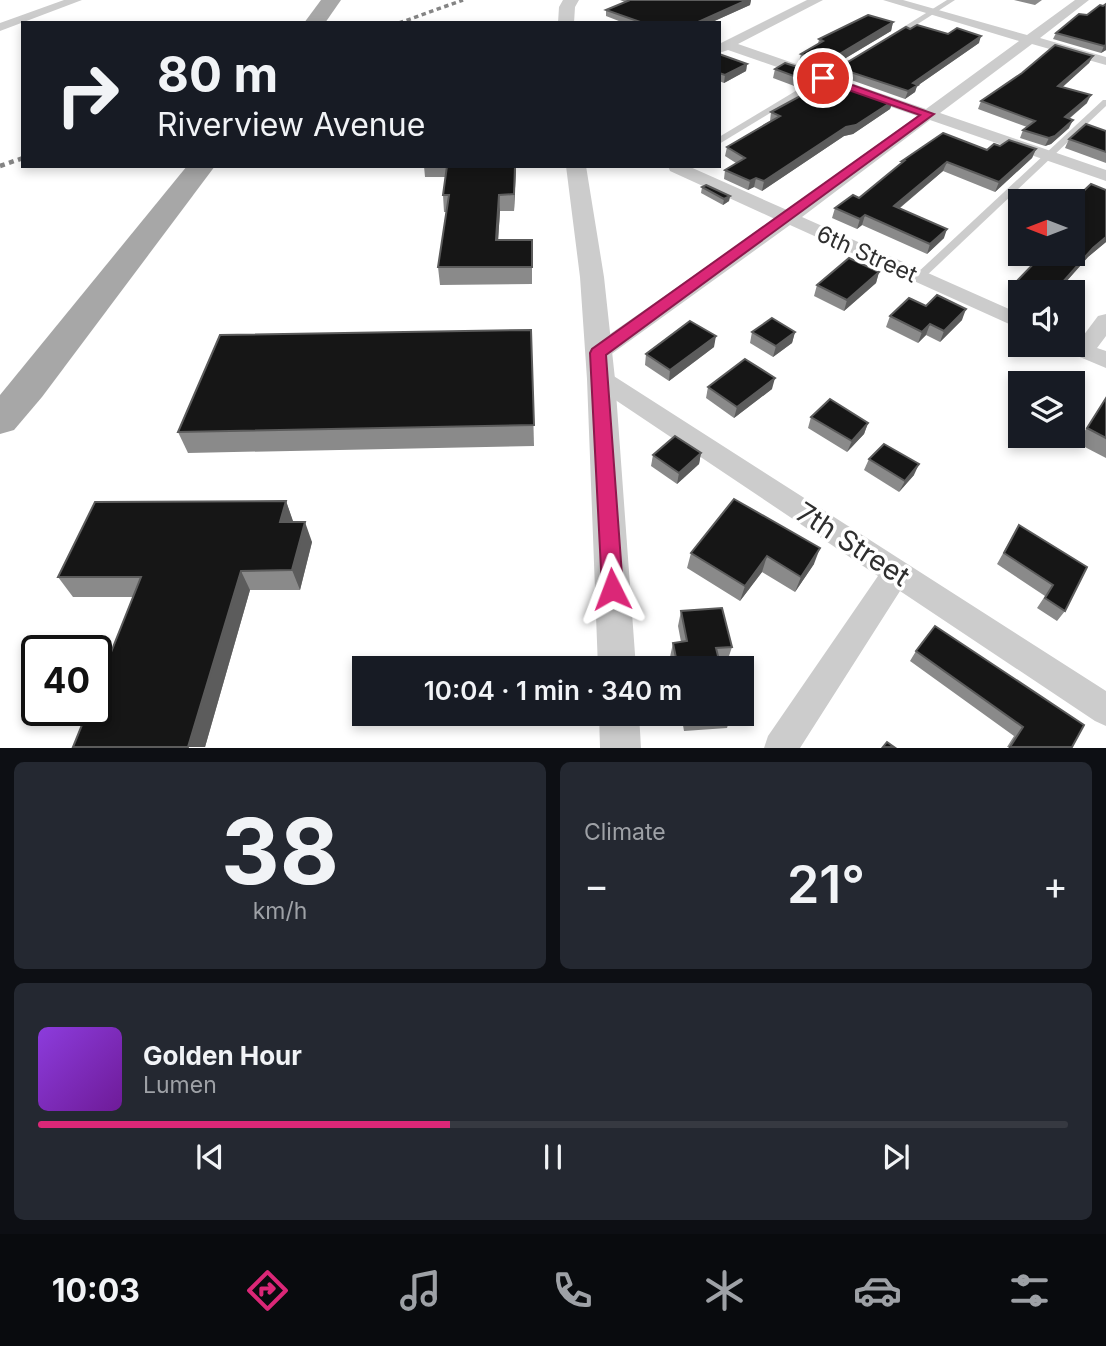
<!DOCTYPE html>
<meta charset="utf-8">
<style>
body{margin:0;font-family:Inter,sans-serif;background:#242831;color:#f1f3f6;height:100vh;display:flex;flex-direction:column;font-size:26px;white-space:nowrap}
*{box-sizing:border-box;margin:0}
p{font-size:23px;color:#9ea1a6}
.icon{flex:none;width:38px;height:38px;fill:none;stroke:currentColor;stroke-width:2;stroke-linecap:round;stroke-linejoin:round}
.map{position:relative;height:748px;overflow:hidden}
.panel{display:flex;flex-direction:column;gap:14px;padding:14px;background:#0d0f14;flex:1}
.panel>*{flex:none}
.guide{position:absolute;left:21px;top:21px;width:700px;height:147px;border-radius:0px;box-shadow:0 4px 10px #0003;background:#171b24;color:#f1f3f6;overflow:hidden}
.needle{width:46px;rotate:270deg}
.tools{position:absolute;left:1008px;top:189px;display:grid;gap:14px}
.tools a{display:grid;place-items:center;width:77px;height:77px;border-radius:0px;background:#171b24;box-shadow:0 4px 10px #0003;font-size:35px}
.speed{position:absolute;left:21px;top:635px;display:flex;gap:14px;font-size:35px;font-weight:700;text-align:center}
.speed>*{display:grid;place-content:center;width:91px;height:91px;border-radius:50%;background:#171b24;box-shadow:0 4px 10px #0003;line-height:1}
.speed .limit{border:4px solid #111;border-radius:10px;background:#fff;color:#111}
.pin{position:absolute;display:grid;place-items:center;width:60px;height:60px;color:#fff;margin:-30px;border:4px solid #fff;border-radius:50%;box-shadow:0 2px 7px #0007}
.me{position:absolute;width:77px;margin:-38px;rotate:357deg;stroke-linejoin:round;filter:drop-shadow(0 0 5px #0008)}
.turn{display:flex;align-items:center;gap:24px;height:147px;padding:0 21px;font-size:32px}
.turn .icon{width:91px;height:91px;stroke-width:2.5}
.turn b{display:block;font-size:49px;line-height:60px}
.big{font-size:52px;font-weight:600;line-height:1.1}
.panel .card{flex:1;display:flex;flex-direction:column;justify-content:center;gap:10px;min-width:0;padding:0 24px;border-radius:10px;background:#242831}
.panel .dial{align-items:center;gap:0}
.dial b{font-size:91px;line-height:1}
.song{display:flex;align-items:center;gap:21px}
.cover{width:84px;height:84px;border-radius:10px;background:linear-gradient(135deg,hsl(270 70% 55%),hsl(280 70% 35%))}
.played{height:7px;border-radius:4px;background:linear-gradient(90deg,#db2777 40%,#363941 40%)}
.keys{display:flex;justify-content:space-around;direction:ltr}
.heat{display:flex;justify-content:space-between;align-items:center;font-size:38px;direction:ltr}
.panel .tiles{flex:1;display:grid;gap:14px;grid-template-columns:1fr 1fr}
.card:last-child{grid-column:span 2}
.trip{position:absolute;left:352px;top:656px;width:402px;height:70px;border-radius:0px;background:#171b24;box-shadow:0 4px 10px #0003;font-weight:600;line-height:70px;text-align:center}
.dock{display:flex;height:112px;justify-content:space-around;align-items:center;background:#090b0e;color:#9ea1a6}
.dock .icon{width:49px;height:49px}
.dock .active{color:#db2777}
.dock b{font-size:32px;color:#f1f3f6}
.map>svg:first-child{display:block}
</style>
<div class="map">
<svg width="1106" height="748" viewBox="0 0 1106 748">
<rect width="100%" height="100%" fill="#fff"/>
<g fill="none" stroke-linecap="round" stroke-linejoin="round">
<g fill="#ccc" fill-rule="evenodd">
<path d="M947 0H955L896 38 889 36Z"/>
<path d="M847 60 854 62 719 144V137Z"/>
<path d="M1103 100H1106V106L923 279H915L914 277 915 275Z"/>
</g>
<g fill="#ccc" fill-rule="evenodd">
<path d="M64 0H82L0 31V23Z"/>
<path d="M807 0H823L738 44 926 109 1019 41 883 0H903L1027 35 1075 0H1089L1040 38 1106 57V65L1032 44 940 113 1106 170V181L930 120 802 217 1020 314V329L790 225 606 358 598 360 590 358 587 353 590 348 775 219 670 171 668 166H688L787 210 917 116 728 50 719 53V44Z"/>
<path d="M1106 314V336L1097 348 1106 351V368L1063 350 1060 345H1073V338L1080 340 1098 316Z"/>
<path d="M601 371 609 373 1106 691V726L1095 721 900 591 800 748H764L768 736 878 576 593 385 590 379 593 373Z"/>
</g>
<g fill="#ccc" fill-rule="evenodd">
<path d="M563 0H579L575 7 574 23H558L559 7Z"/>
<path d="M566 166H586L604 277 615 379 636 668H598L587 379 580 277Z"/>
<path d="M599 714H639L641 748H600Z"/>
</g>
<g fill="#a7a7a7" fill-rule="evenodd">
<path d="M321 0H341L325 23H304Z"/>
<path d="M187 166H215L42 397 14 430 0 434V395Z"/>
</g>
<path stroke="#848484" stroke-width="3.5" stroke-dasharray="4.5 3.5" stroke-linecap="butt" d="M399 23 463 0"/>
<path stroke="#848484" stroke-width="4.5" stroke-dasharray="5 4.5" stroke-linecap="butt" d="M0 166 23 158"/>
</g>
<g fill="#8a8a8a">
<path d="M620 0H751L750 5 710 23H624L606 16V10L625 2Z"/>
<path d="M1014 0H1042L1035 5Z"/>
<path d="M1087 15 1106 50 1101 53 1053 39 1056 33Z"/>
<path d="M893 22 891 31 824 71 799 62 801 54 818 44 819 39Z"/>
<path d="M979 43 917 86 915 92 905 99 837 75 838 68Z"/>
<path d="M719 54 747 64 746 71 724 83 719 81Z"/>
<path d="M1093 56 1089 63 1062 87 1087 103 1069 119V128L1051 144 1045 146 1020 138 1023 130 1027 127 978 109 981 101Z"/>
<path d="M775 69 808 81 797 87 773 78Z"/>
<path d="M808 86 893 101 890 109 853 134 844 136 762 191 754 187 748 190 724 179 725 170 736 163 725 156 727 147 770 121 771 112 806 93Z"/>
<path d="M1106 131V163L1065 148 1069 139Z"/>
<path d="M1000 146 1036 149 1032 158 995 192 943 171 900 208 944 238 927 254 862 225 857 229 832 218 835 208 859 198 901 164 902 161 987 150Z"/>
<path d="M424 166H516L514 211H500L498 240H532V284L440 285 438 267 446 212H444L443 195 445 177H425Z"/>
<path d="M702 187 730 196 729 201 723 205 701 193Z"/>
<path d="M1106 190V242L1088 257 1057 292H1020V299L1008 294 1013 285 1073 254 1075 199Z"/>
<path d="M879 272 876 283 844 311 814 296 817 285Z"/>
<path d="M926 306 962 320 940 342 926 335 918 343 886 327 890 316Z"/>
<path d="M531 330 534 446 188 453 178 432Z"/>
<path d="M752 332H795L792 343 773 357 750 343Z"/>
<path d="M714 347 669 381 645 365 646 354Z"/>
<path d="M708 387 772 389 734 418 706 398Z"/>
<path d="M1106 398V458L1077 443Z"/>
<path d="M811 417 868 423 864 434 847 452 808 428Z"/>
<path d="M701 453 699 464 677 484 651 466 653 455Z"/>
<path d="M869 459 914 475 899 492 864 470Z"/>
<path d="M734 499 814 564 795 592 762 572 740 601 687 568 691 553Z"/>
<path d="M286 501 293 522 312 542 300 590H250L205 747H73L134 597H73L58 577Z"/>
<path d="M1019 525 1087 567 1065 611 1057 621 1037 608 1045 596 997 564Z"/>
<path d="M681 611 732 647 727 662H719L721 668H672L670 657 673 643 681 642 678 626Z"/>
<path d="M916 651 1072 747H1007L1014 736 910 661Z"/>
<path d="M681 714H731L727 728 684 731Z"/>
</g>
<g fill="#5c5c5c">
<path d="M747 0H751L750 5 710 23H696Z"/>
<path d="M893 22 891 31 824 71 826 62Z"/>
<path d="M981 36 979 43 917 86 915 92 905 99 908 91 913 83Z"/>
<path d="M1106 45V50L1101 53 1104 46Z"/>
<path d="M1093 56 1089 63 1055 94 1058 86Z"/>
<path d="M747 64 746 71 724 83 725 75Z"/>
<path d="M810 71 808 81 797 87 799 78Z"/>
<path d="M1091 95 1087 103 1061 125 1065 117Z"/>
<path d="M893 101 890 109 853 134 844 136 762 191 764 181 846 127Z"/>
<path d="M1073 120 1069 128 1051 144 1045 146 1049 138Z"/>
<path d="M1036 149 1032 158 995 192 999 182Z"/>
<path d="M947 162 943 171 891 215 894 206Z"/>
<path d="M515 166H516L514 211V194Z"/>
<path d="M756 178 754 187 748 190 750 181Z"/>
<path d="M499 195 500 211 497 257 496 240Z"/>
<path d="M730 196 729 201 723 205 724 199Z"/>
<path d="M865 215 862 225 857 229 860 219Z"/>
<path d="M947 229 944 238 927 254 930 244Z"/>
<path d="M1106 237V242L1088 257 1057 292H1054L1093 248Z"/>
<path d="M879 272 876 283 844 311 847 300Z"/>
<path d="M966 309 962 320 940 342 944 331Z"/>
<path d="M930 324 926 335 918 343 922 332Z"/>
<path d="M795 332 792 343 773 357 776 346Z"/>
<path d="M716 336 714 347 669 381 670 370Z"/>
<path d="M775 378 772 389 734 418 737 407Z"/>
<path d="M868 423 864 434 847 452 852 441Z"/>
<path d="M701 453 699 464 677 484 679 473Z"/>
<path d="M919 464 914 475 899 492 905 481Z"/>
<path d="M286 501 293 521 288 542 280 522Z"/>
<path d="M305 522 312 542 300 590 292 570Z"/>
<path d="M820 548 814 564 795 592 801 577Z"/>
<path d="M767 556 762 572 740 601 745 586Z"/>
<path d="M241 571 250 590 205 747H188Z"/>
</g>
<g fill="#161616" stroke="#5c5c5c" stroke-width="2">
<path d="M630 0H747L696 23H643L606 10Z"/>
<path d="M1106 4V45L1104 46 1056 33 1079 14 1087 15 1100 5 1103 6Z"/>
<path d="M868 15 893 22 826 62 801 54 823 41 819 39Z"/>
<path d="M917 25 948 34 957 28 981 36 913 83 918 85 908 91 838 68 906 27 910 29Z"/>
<path d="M1055 45 1093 56 1058 86 1091 95 1065 117 1073 120 1055 136 1049 138 1023 130 1035 121 981 101 1022 73Z"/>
<path d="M719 54 747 64 725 75 719 73Z"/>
<path d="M785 63 810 71 799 78 775 69Z"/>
<path d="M823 77 893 101 856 125 846 127 764 181 756 178 750 181 725 170 745 158 727 147 780 116 771 112 815 88 808 86Z"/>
<path d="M1086 124 1106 131V152L1069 139Z"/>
<path d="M943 133 987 150 994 144 1000 146 1009 140 1036 149 999 182 947 162 894 206 947 229 930 244 865 215 860 219 835 208 853 195 859 198 904 161H902Z"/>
<path d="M447 166H515L514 194 499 195 496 240H532V267H438L449 195H443Z"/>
<path d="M1091 184 1106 190V237L1093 248 1054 292H1031L1013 285 1043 254H1073V201H1046L1056 192 1075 199Z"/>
<path d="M706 185 730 196 724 199 702 187Z"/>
<path d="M849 258 879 272 847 300 817 285Z"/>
<path d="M937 295 966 309 944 331 930 324 922 332 890 316 909 298 926 306Z"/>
<path d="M772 318 795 332 776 346 752 332Z"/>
<path d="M690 321 716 336 670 370 646 354Z"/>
<path d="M531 330 534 425 178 432 220 335Z"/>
<path d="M745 359 775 378 737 407 708 387Z"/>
<path d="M1106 398V438L1087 428Z"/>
<path d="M830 399 868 423 852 441 811 417Z"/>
<path d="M675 436 701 453 679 473 653 455Z"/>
<path d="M884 444 919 464 905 481 869 459Z"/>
<path d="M734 499 820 548 801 577 767 556 745 586 691 553Z"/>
<path d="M286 501 280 522H305L292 570 241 571 188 747H73L88 710H96V690L141 577H58L95 502Z"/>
<path d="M1019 525 1087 567 1065 611 1045 598 1053 585 1004 553Z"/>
<path d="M722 608 732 647 716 648 721 668H678L673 643 687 641 681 611Z"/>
<path d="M935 626 1084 725 1072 747H1010L1023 727 916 651Z"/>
<path d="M687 714H731L688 718Z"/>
<path d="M887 742 894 747H883Z"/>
</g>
<path fill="#db2777" stroke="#8e194d" stroke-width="2" d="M820 76H827L934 114 606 355 623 589 620 596 612 598 605 596 602 589 590 353 592 349 920 115 820 80Z"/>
<g text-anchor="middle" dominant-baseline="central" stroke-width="7" stroke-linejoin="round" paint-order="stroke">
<g font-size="23" fill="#2f2f2f" stroke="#fff">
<text transform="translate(867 254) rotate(24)">6th Street</text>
</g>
<g font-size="28" fill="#2f2f2f" stroke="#fff">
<text transform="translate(853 544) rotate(33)">7th Street</text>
</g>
</g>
</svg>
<div class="tools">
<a><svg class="needle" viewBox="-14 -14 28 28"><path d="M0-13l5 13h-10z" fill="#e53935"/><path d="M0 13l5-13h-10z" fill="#9ea1a6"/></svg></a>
<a><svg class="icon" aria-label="sound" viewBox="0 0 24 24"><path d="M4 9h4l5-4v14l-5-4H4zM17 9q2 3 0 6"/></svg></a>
<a><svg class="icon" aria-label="layers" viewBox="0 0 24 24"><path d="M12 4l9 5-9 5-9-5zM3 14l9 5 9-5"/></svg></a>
</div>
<div class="speed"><div class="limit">40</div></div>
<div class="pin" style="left:823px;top:78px;background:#d93025"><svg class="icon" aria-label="arrive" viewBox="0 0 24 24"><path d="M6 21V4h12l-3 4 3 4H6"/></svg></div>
<svg class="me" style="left:612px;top:589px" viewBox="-20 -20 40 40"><path d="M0-17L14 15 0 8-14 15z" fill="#db2777" stroke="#fff" stroke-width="4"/></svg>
<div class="trip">10:04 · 1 min · 340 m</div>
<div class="guide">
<div class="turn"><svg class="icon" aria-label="right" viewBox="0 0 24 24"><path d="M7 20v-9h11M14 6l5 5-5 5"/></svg><div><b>80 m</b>Riverview Avenue</div></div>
</div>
</div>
<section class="panel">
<div class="tiles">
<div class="card dial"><b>38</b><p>km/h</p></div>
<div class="card"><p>Climate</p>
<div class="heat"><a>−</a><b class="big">21°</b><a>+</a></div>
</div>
<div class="card">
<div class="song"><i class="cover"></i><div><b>Golden Hour</b><p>Lumen</p></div></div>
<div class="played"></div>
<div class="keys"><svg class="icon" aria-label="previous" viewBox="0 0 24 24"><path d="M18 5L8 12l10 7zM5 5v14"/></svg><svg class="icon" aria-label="pause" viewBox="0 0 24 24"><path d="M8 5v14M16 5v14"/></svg><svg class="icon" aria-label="next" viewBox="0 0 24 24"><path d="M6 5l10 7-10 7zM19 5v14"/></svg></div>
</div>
</div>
</section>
<nav class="dock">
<b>10:03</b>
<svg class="icon active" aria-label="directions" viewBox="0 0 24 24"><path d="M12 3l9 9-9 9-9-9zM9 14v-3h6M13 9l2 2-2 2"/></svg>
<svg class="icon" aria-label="music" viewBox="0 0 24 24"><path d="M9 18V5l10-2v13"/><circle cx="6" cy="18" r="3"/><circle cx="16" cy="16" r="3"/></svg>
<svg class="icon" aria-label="phone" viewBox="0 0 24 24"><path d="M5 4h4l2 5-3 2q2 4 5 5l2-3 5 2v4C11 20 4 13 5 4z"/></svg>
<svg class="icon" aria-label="climate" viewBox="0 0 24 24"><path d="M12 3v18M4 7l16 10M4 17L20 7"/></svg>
<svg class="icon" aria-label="car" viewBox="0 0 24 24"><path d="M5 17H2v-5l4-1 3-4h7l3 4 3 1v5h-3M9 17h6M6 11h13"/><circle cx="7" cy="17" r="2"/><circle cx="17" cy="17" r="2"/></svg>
<svg class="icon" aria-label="filters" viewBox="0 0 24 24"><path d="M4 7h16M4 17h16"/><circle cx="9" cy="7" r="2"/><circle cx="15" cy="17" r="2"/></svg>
</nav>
